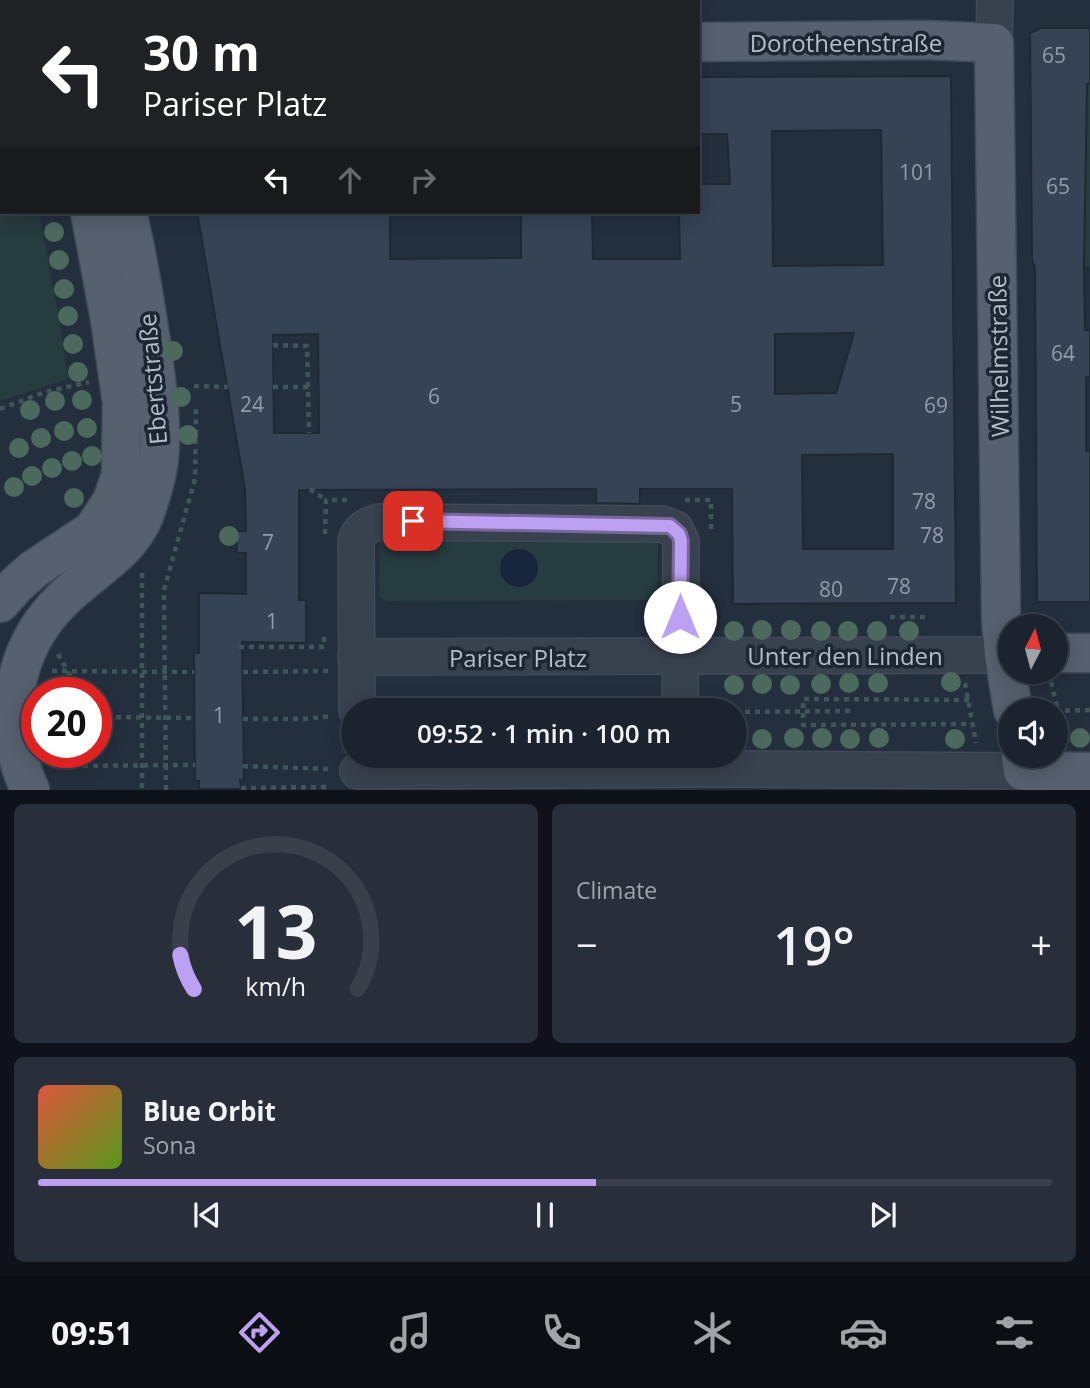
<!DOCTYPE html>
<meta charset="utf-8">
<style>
body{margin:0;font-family:"Open Sans",sans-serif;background:#282f3a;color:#f1f3f6;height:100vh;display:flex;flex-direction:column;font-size:26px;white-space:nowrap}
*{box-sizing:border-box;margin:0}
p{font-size:23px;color:#a0a4aa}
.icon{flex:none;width:38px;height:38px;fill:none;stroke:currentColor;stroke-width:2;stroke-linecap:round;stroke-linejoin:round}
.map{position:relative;height:790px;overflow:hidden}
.details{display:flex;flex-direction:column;gap:14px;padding:14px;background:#0f1319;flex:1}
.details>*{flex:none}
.guide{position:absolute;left:0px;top:0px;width:700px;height:214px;box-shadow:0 4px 18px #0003,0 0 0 2px #39404a;background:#202124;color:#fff;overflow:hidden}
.needle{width:46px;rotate:6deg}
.fabs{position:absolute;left:998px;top:614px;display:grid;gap:14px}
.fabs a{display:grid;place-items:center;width:70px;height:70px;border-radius:50%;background:#1b232e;box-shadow:0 4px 18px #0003,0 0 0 2px #39404a;font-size:35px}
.speed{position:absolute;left:21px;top:677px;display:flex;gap:14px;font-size:35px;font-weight:700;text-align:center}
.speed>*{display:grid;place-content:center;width:91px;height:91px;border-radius:50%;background:#1b232e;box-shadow:0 4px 18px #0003,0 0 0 2px #39404a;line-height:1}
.speed .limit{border:10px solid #d22;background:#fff;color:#111}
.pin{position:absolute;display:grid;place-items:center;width:60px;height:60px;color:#fff;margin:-30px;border-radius:14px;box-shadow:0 4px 10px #0006}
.me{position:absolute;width:77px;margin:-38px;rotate:0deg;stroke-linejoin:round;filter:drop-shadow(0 0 5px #0008)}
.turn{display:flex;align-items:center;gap:24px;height:147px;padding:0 28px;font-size:32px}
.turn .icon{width:91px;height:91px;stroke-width:2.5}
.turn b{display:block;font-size:49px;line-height:60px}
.lanes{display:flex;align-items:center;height:66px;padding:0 28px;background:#0003;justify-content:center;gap:35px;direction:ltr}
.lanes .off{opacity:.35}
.big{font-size:52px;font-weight:600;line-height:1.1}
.details .tile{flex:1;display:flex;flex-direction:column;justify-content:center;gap:10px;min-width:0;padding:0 24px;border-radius:10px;background:#282f3a}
.details .dial{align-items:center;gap:0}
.dial svg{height:182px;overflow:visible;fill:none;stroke:#39404a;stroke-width:7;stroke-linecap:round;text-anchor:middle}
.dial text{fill:#f1f3f6;stroke:none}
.song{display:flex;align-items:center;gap:21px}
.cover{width:84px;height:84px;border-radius:10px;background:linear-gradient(135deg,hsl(10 70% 55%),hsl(90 70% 35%))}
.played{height:7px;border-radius:4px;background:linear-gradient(90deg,#bca0f2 55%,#39404a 55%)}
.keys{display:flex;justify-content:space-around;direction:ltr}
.heat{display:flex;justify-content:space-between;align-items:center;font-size:38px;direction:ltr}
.details .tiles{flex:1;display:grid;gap:14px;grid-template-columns:1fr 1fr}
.tile:last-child{grid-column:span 2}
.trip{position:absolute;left:341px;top:698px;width:406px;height:70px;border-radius:35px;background:#1b232e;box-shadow:0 4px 18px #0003,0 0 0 2px #39404a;font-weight:600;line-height:70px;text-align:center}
.dock{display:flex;height:112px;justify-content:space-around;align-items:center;background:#0b0e12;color:#a0a4aa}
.dock .icon{width:49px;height:49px}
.dock .active{color:#bca0f2}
.dock b{font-size:32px;color:#f1f3f6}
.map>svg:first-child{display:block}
</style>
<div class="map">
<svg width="1090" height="790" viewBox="0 0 1090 790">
<rect width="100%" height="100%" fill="#242f3e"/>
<g fill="#263c3f" fill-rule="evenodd">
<path d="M1087 84H1090V267L1084 266Z"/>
<path d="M0 113 2 212H39L60 325 68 379 0 401Z"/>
<path d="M380 538 656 539 658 542 657 594 651 600 387 601 380 597 379 592ZM518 549 534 557 538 568 537 575 506 553Z"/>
</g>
<circle fill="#17263c" cx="519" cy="568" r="19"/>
<g fill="#364354" stroke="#1f2835" stroke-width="2" fill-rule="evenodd">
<path d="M1041 28H1090V84H1087L1084 266 1085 330H1090V377H1086V451L1090 450V602H1037L1035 268 1032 259 1030 33Z"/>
<path d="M951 76 956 603 733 604 732 489H640V504L596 503V489L299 490V600H306V643L242 642 244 780H240L241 789H199V781H195L194 653H199V593L246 594V553H237L236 531H246L245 489 197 212H390V259L521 258V212H592L593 259H680L679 212H698V184H730L727 134H698V77ZM881 130 883 265 773 266 772 131ZM854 333 836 393 775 394V334ZM318 334 319 433H274L273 335ZM893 454V549H803L802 455Z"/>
</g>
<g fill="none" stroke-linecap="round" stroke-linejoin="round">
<defs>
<g id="minor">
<path d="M994 43 995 0"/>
<path d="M0 69H2"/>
<path d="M356 657 1004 655"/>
<path d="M357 710 356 541C359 529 368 525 379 522L662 524 675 529 681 541 680 710"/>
<path d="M358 771 734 769 1023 771 1026 790"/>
</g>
<g id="major">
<path d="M698 42 926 40 994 43 1001 618 1004 655 1013 710"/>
<path d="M0 603 16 585 34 569 93 530 112 501 121 475 122 403 110 319 90 212"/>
<path d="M1055 653H1090"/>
<path d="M1021 756 1023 771 1090 772"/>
<path d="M30 790C0 725 11 649 63 599 91 571 128 554 144 516 150 499 157 477 159 459 162 427 158 395 154 364 147 313 139 262 127 212"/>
</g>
</defs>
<use href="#minor" stroke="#414a57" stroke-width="38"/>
<use href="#major" stroke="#414a57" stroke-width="41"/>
<g stroke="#3f5557" stroke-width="4.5" stroke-dasharray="5 5" stroke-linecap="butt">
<path d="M92 2 93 0"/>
<path d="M273 345 307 346 309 433"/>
<path d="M194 386 228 387"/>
<path d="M273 387H308"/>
<path d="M0 409 45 392 89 382"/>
<path d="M310 489 326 500"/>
<path d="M685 500H711V532"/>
<path d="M325 534 326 500H351"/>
<path d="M142 573V790"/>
<path d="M890 617H926"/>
<path d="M239 647H324V633"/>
<path d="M58 654 80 693"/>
<path d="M52 671 194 672"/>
<path d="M243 672 328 671"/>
<path d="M1051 682 1066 742"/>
<path d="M965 683 976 743"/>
<path d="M969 700 803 699V725L973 724"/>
<path d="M1055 711 1090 710"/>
<path d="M735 712 853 711"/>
<path d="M96 717 195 718"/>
<path d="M243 719H304L332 716"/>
<path d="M53 766 195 765"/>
<path d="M243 766 330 769"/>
<path d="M70 769 77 752"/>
<path d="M241 788 327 787V790"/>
<path d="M166 790 164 590 195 479 196 407"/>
</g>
<use href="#minor" stroke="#38414e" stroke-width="35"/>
<use href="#major" stroke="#56606e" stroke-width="38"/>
</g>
<g fill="#4b6a5d">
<circle cx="54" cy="232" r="10"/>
<circle cx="59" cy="260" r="10"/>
<circle cx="64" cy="289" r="10"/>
<circle cx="68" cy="316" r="10"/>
<circle cx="73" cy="344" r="10"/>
<circle cx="173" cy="351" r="10"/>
<circle cx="78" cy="372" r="10"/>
<circle cx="181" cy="397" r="10"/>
<circle cx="82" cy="400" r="10"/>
<circle cx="55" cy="401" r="10"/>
<circle cx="30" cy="410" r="10"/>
<circle cx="87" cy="428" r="10"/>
<circle cx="64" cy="431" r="10"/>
<circle cx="188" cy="435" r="10"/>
<circle cx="41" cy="438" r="10"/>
<circle cx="19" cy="448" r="10"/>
<circle cx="92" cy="456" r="10"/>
<circle cx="72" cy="461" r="10"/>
<circle cx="52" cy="468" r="10"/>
<circle cx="32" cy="476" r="10"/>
<circle cx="14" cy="487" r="10"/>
<circle cx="74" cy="498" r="10"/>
<circle cx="229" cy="536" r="10"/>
<circle cx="762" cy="630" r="10"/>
<circle cx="791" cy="630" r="10"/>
<circle cx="734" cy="631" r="10"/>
<circle cx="821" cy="631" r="10"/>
<circle cx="848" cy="631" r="10"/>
<circle cx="877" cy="631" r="10"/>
<circle cx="909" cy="631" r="10"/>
<circle cx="951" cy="682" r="10"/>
<circle cx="849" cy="683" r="10"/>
<circle cx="878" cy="683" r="10"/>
<circle cx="762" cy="684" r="10"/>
<circle cx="821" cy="684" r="10"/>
<circle cx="734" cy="685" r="10"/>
<circle cx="790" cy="685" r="10"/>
<circle cx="794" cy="738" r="10"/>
<circle cx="822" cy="738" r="10"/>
<circle cx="879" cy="738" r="10"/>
<circle cx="1080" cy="738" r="10"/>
<circle cx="762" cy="739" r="10"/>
<circle cx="850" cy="739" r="10"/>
<circle cx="955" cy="739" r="10"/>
</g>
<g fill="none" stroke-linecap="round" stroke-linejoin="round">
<defs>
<path id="route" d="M413 521 670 526 679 534 681 541 680 617"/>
</defs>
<use href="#route" stroke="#7a689d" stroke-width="18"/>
<use href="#route" stroke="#bca0f2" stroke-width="12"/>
</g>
<g text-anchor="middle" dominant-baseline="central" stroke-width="7" stroke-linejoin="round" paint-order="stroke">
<g font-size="21" fill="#929caa">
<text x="1054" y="55">65</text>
<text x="917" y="172">101</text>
<text x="1058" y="186">65</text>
<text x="1063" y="353">64</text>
<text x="434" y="396">6</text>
<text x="252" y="404">24</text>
<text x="736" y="404">5</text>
<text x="936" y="405">69</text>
<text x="924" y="501">78</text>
<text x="932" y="535">78</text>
<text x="268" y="542">7</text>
<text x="899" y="586">78</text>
<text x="831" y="589">80</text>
<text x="272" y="621">1</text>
<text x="219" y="715">1</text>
</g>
<g font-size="24" fill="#b4bcc9" stroke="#1d2633">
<text x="846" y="42">Dorotheenstraße</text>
<text transform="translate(998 356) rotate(-91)">Wilhelmstraße</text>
<text transform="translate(152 379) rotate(-95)">Ebertstraße</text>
<text x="845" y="655">Unter den Linden</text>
<text x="518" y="657">Pariser Platz</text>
</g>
</g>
</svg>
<div class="fabs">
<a><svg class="needle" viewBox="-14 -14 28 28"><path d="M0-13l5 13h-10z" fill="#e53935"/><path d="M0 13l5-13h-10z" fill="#a0a4aa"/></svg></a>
<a><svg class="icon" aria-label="sound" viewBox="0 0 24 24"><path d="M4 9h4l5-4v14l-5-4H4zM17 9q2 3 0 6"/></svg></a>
</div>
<div class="speed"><div class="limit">20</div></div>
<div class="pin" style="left:413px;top:521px;background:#d93025"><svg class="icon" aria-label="arrive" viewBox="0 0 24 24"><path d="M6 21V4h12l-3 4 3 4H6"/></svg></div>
<svg class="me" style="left:680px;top:617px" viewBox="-20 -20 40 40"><circle r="19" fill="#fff"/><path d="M0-13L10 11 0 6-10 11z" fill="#bca0f2"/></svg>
<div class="trip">09:52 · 1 min · 100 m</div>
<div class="guide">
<div class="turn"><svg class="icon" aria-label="left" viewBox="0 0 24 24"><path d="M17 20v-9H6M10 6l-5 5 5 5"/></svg><div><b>30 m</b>Pariser Platz</div></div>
<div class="lanes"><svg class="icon" aria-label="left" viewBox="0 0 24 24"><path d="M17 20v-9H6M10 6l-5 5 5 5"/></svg><svg class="icon off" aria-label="ahead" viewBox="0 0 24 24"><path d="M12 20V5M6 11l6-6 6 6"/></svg><svg class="icon off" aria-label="right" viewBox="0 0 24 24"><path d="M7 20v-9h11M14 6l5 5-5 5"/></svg></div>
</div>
</div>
<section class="details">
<div class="tiles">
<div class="tile dial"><svg viewBox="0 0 100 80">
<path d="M14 69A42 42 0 1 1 86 69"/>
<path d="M14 69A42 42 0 0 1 8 54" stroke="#bca0f2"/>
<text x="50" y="56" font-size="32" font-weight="700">13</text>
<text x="50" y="72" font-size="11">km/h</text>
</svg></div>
<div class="tile"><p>Climate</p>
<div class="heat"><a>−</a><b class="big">19°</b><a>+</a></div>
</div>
<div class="tile">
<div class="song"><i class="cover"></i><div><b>Blue Orbit</b><p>Sona</p></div></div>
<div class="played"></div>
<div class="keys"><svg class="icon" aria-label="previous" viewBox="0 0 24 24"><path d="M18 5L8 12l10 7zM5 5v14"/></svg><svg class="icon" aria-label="pause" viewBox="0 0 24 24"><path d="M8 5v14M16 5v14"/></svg><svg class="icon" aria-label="next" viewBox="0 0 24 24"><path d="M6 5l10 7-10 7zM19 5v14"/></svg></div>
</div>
</div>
</section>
<nav class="dock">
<b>09:51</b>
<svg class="icon active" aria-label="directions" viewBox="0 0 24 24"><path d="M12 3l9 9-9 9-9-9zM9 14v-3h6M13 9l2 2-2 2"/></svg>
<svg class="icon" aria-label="music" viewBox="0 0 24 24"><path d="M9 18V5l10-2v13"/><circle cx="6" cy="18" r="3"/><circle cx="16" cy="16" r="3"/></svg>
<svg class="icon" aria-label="phone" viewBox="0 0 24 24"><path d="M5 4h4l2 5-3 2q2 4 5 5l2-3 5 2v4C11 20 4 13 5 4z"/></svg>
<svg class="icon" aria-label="climate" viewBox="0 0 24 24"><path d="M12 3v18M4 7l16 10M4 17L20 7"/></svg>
<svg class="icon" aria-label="car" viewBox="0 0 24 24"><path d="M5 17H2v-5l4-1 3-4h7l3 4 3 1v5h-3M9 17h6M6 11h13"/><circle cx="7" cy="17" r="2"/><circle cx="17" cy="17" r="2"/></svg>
<svg class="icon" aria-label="filters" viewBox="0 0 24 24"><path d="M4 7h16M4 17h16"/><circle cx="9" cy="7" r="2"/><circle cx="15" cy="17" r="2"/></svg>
</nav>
